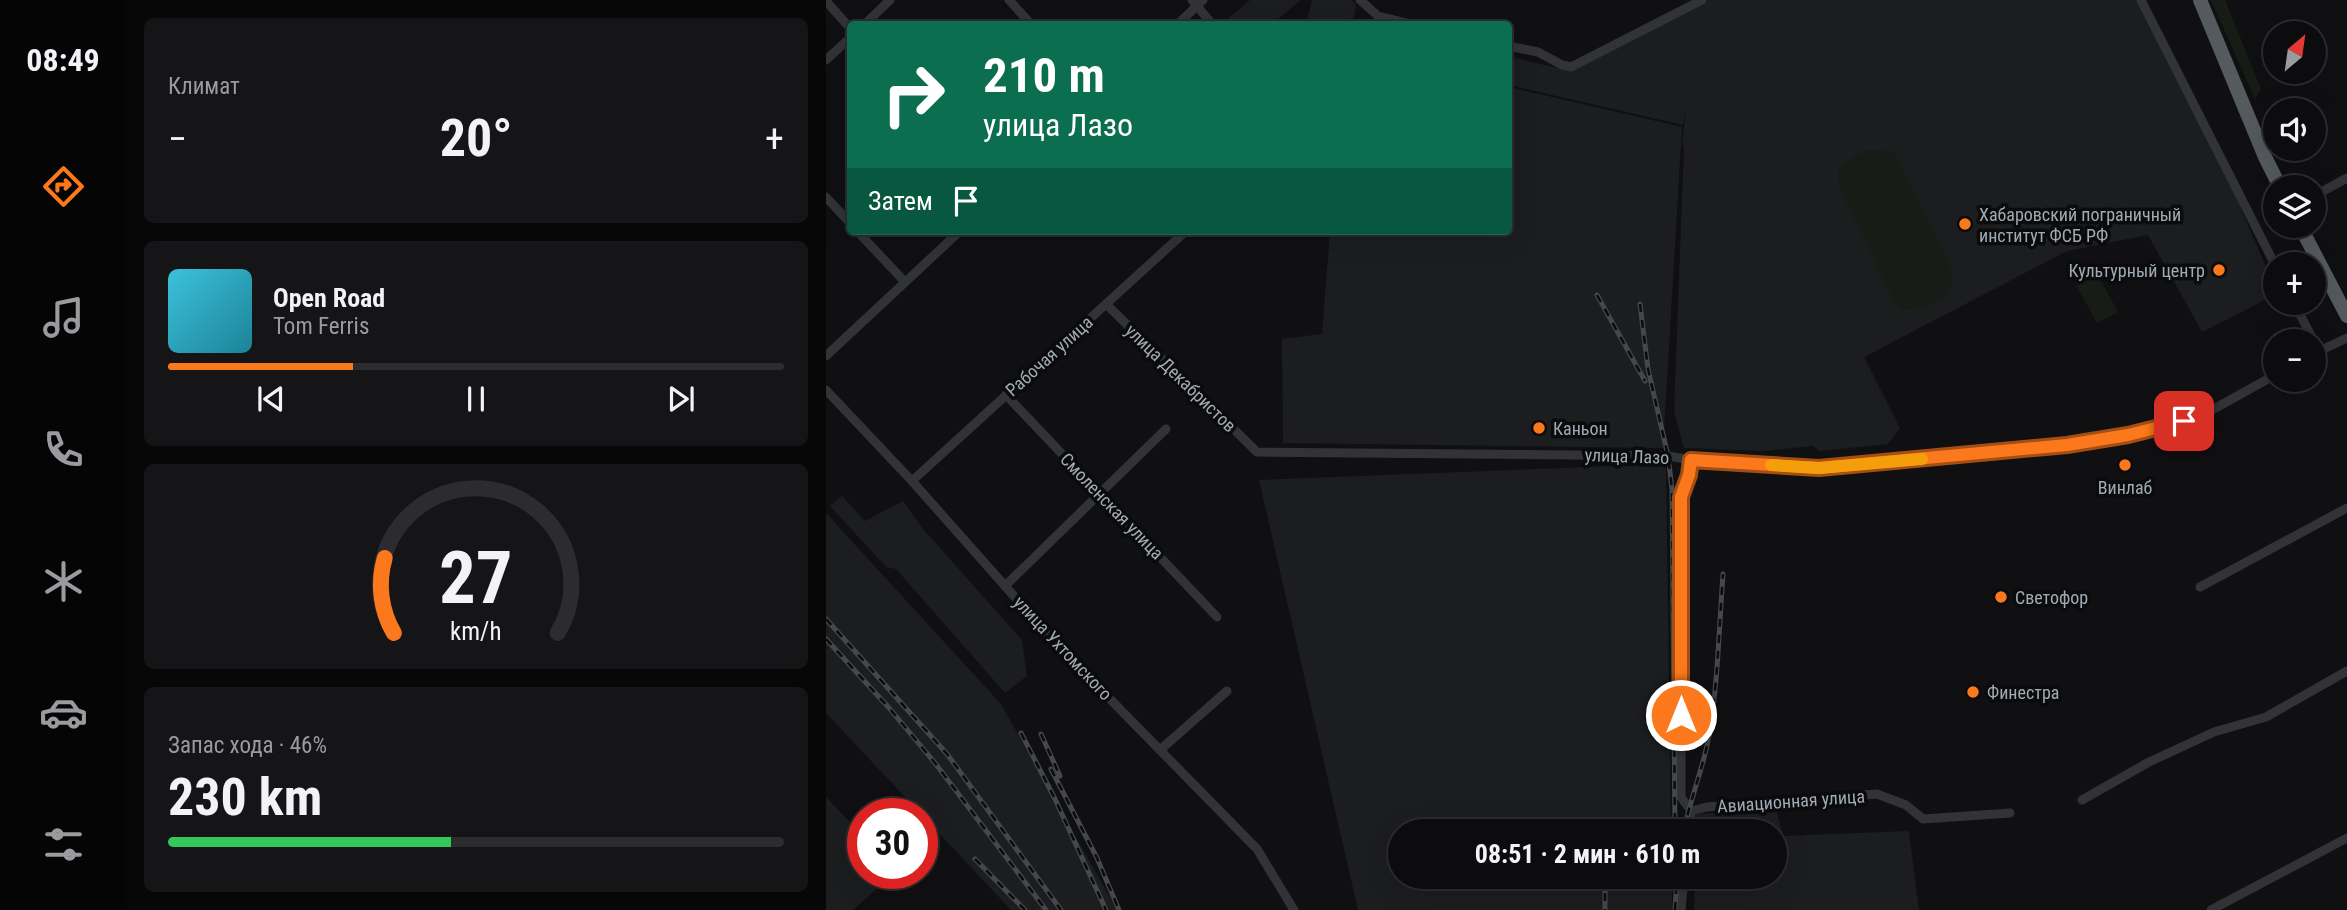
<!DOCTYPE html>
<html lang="ru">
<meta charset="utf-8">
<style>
body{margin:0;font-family:"Roboto Condensed",sans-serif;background:#151517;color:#f1f3f6;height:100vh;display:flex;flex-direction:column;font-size:26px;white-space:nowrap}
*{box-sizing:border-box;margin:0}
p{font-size:23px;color:#9a9b9e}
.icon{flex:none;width:38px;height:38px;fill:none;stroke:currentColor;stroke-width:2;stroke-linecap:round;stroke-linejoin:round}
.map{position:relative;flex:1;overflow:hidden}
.details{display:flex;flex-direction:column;gap:18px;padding:18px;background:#070708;width:700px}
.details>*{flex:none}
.guide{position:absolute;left:21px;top:21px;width:665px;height:214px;border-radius:7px;box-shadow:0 7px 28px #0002,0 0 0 2px #2c2c2e;background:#0b6e4f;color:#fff;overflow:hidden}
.needle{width:46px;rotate:29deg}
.fabs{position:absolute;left:1437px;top:21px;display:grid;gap:14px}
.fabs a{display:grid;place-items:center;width:63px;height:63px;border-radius:50%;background:#0c0c0e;box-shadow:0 7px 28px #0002,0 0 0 2px #2c2c2e;font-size:35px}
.speed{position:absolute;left:21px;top:798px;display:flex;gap:14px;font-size:35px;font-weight:700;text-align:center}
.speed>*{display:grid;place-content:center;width:91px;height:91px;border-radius:50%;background:#0c0c0e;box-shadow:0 7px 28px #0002,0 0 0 2px #2c2c2e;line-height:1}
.speed .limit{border:10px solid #d22;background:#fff;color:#111}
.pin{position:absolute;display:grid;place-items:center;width:60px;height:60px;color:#fff;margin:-30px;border-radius:14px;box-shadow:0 4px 10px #0006}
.me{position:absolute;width:77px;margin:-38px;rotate:0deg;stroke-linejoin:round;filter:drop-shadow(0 0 5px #0008)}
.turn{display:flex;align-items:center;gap:24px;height:147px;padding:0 21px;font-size:32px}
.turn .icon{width:91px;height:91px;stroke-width:2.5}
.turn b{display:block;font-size:49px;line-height:60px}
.then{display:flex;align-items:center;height:66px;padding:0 21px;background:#0003;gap:14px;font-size:26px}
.big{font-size:52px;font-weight:700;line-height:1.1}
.details .widget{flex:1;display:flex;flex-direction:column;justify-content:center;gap:10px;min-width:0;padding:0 24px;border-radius:10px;background:#151517}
.details .dial{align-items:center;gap:0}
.dial svg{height:182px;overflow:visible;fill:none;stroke:#2c2c2e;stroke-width:7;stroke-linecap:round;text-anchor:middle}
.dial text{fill:#f1f3f6;stroke:none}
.song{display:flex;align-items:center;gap:21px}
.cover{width:84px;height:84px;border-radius:10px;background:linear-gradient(135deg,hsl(190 70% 55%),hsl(190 70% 35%))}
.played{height:7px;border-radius:4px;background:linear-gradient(90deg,#fc781d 30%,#2c2c2e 30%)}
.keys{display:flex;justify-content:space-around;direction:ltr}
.heat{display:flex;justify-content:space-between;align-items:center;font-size:38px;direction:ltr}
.charge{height:10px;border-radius:5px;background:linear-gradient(90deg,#34c759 46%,#2c2c2e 0)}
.trip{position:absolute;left:562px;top:819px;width:399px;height:70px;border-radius:35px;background:#0c0c0e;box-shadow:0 7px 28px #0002,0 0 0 2px #2c2c2e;font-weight:700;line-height:70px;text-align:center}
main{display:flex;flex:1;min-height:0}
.tab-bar{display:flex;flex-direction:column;width:126px;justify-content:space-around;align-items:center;background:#050506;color:#9a9b9e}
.tab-bar .icon{width:49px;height:49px}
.tab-bar .active{color:#fc781d}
.tab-bar b{font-size:32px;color:#f1f3f6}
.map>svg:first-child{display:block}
</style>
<main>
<nav class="tab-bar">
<b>08:49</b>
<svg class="icon active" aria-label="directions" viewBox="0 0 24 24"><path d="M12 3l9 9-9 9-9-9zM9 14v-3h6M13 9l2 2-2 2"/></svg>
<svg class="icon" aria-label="music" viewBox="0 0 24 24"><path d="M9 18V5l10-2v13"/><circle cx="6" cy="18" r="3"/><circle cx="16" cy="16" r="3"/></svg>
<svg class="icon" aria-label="phone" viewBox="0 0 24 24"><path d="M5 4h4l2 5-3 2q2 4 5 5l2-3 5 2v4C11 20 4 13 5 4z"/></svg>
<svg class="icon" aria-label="climate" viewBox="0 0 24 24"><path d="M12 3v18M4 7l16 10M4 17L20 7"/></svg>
<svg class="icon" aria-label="car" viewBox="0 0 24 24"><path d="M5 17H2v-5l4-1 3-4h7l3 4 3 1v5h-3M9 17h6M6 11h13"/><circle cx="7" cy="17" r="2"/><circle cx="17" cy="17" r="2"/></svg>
<svg class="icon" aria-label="filters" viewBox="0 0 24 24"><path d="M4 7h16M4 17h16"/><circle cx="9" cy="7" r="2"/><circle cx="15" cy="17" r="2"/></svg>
</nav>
<section class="details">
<div class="widget"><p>Климат</p>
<div class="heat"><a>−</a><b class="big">20°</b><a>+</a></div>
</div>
<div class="widget">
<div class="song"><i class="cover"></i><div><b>Open Road</b><p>Tom Ferris</p></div></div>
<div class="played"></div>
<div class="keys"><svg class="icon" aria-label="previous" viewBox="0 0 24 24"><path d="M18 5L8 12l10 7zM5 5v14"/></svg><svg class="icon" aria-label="pause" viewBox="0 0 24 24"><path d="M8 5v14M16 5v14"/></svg><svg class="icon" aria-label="next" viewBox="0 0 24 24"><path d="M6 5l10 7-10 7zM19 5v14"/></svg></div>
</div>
<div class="widget dial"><svg viewBox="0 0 100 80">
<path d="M14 69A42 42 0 1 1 86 69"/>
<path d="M14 69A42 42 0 0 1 10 36" stroke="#fc781d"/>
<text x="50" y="56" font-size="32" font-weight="700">27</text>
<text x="50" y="72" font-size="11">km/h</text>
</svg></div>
<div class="widget"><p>Запас хода · 46%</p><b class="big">230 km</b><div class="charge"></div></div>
</section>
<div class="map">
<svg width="1521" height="910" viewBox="0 0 1521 910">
<rect width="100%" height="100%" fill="#101012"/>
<g fill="#1c1d1f">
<path d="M424 0H475L446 24H395Z"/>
<path d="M486 0H526L530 5 528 17 520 24H480Z"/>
<path d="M882 0H1312L1391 152 1449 288V295L1376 332 1322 235 1241 251 1038 357 1074 428 1062 444 994 451 987 446 937 451 858 448 848 412 858 146 856 145 860 110 857 125 683 85 682 56 743 71Z"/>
<path d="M683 87 856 127 837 448 457 443 456 339 496 334 504 231H682Z"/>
<path d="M840 464 845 831H574V877H846V910H532L433 480Z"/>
<path d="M16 496 39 521 77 501 98 530 196 640 201 676 179 693 70 569 60 567 4 506Z"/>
<path d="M0 513 175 704 291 910H185L0 713Z"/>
<path d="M0 797 37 836V873H69L27 910H0Z"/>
<path d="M950 808 957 836 1083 831 1093 910H868L869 877H948V831H870V814Z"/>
</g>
<g fill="#171c16">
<path d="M1385 0H1399L1435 89 1429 99Z"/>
<path d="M1040 150H1055L1068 154 1124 266C1136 300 1106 307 1079 310L1069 303 1014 190 1012 172 1023 160Z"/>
<path d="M1270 272 1292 312 1271 323 1249 283Z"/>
</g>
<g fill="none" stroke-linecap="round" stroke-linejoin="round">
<g stroke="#313337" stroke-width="9">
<path d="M183 0 205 24"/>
<path d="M366 0 386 24"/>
<path d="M534 0 552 16 585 24"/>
<path d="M1315 0 1449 265"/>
<path d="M0 1 24 28"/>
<path d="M39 24 64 0"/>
<path d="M352 24 377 0"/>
<path d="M682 46 712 52 736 65 745 67 876 0"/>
<path d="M0 60 24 38"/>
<path d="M1488 196 1521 178"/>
<path d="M0 197 24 223"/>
<path d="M31 231 79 282"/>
<path d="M1468 303 1493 351"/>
<path d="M280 304 431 452 842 456 865 460 993 468 1241 445 1302 435 1377 415 1449 375"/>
<path d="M1489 353 1521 338"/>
<path d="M0 356 134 231"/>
<path d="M0 390 86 481 234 648 431 849 468 910"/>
<path d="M180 395 391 617"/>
<path d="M86 481 360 231"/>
<path d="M179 586 340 429"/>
<path d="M1374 587 1521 508"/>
<path d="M334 750 401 691"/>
<path d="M1256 800 1323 762 1388 732 1440 717 1521 671"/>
<path d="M865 811 881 807 1051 794 1080 805 1097 819 1184 813"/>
<path d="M864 831 865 811 855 797V497L863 475 865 460"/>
<path d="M855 910 858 877"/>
<path d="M1385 910 1521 838"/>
</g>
<g stroke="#555a5f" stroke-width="14">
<path d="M1374 0 1439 157 1454 187"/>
<path d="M1474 226 1521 316"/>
</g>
<defs>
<g id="rail">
<path d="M771 295 819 381"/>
<path d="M814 304 822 369 842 456 846 489 849 831"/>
<path d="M0 619 121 754 235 910"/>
<path d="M0 639 64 709 109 763 220 910"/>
<path d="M195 733 229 799 280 910"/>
<path d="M215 734 234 776"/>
<path d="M225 769 271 858 293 910"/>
<path d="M858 831C864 799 877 769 883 736 892 683 893 628 897 574"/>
<path d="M149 859 199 910"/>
<path d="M779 877V910"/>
<path d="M849 910 851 877"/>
</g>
</defs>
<use href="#rail" stroke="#44484c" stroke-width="5"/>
<use href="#rail" stroke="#0b0b0d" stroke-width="2.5" stroke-dasharray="8" stroke-linecap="butt"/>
</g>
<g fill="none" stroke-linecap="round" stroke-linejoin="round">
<defs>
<path id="route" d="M855 715V497L863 475 865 460 993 468 1241 445 1302 435 1358 421"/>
</defs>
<use href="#route" stroke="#a44e13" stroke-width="18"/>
<use href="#route" stroke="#fc781d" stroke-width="12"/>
<path stroke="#f59e0b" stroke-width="12" d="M945 465 993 468 1096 459"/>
</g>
<g fill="#fc781d" stroke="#0b0b0d" stroke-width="2.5">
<circle cx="1139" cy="224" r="7"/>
<circle cx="1393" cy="270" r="7"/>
<circle cx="713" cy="428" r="7"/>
<circle cx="1299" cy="465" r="7"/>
<circle cx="1175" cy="597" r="7"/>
<circle cx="1147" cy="692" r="7"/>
</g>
<g text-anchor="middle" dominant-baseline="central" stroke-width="7" stroke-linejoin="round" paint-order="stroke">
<g font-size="18" fill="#a0abb3" stroke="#0b0b0d" text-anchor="start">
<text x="1153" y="214">Хабаровский пограничный<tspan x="1153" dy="21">институт ФСБ РФ</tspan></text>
<text x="1379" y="270" text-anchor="end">Культурный центр</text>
<text x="727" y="428">Каньон</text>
<text x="1299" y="487" text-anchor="middle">Винлаб</text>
<text x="1189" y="597">Светофор</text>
<text x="1161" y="692">Финестра</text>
</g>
<g font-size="18" fill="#a0abb3" stroke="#0b0b0d">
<text transform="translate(223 356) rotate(-42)">Рабочая улица</text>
<text transform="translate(355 378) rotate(44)">улица Декабристов</text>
<text transform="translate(801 456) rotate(2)">улица Лазо</text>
<text transform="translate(286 506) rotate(46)">Смоленская улица</text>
<text transform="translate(237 648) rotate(47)">улица Ухтомского</text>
<text transform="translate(965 801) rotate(-4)">Авиационная улица</text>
</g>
</g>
</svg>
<div class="fabs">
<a><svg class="needle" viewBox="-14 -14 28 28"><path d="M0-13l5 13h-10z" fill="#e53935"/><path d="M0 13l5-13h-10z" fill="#9a9b9e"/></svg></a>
<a><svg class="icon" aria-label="sound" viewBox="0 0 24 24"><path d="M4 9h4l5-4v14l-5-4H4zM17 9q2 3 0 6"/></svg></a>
<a><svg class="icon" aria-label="layers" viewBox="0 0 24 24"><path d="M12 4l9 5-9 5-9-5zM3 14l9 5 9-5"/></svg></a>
<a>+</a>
<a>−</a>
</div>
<div class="speed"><div class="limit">30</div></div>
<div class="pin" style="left:1358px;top:421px;background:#d93025"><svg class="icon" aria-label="arrive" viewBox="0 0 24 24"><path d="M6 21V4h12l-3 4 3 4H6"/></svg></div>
<svg class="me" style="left:855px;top:715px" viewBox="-20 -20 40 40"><circle r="17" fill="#fc781d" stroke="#fff" stroke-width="3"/><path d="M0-11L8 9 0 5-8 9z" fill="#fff"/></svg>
<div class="trip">08:51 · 2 мин · 610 m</div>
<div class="guide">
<div class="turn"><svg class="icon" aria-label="right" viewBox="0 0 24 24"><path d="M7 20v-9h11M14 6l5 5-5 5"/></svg><div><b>210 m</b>улица Лазо</div></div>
<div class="then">Затем<svg class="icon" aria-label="arrive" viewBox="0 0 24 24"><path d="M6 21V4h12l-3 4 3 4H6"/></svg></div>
</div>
</div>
</main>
